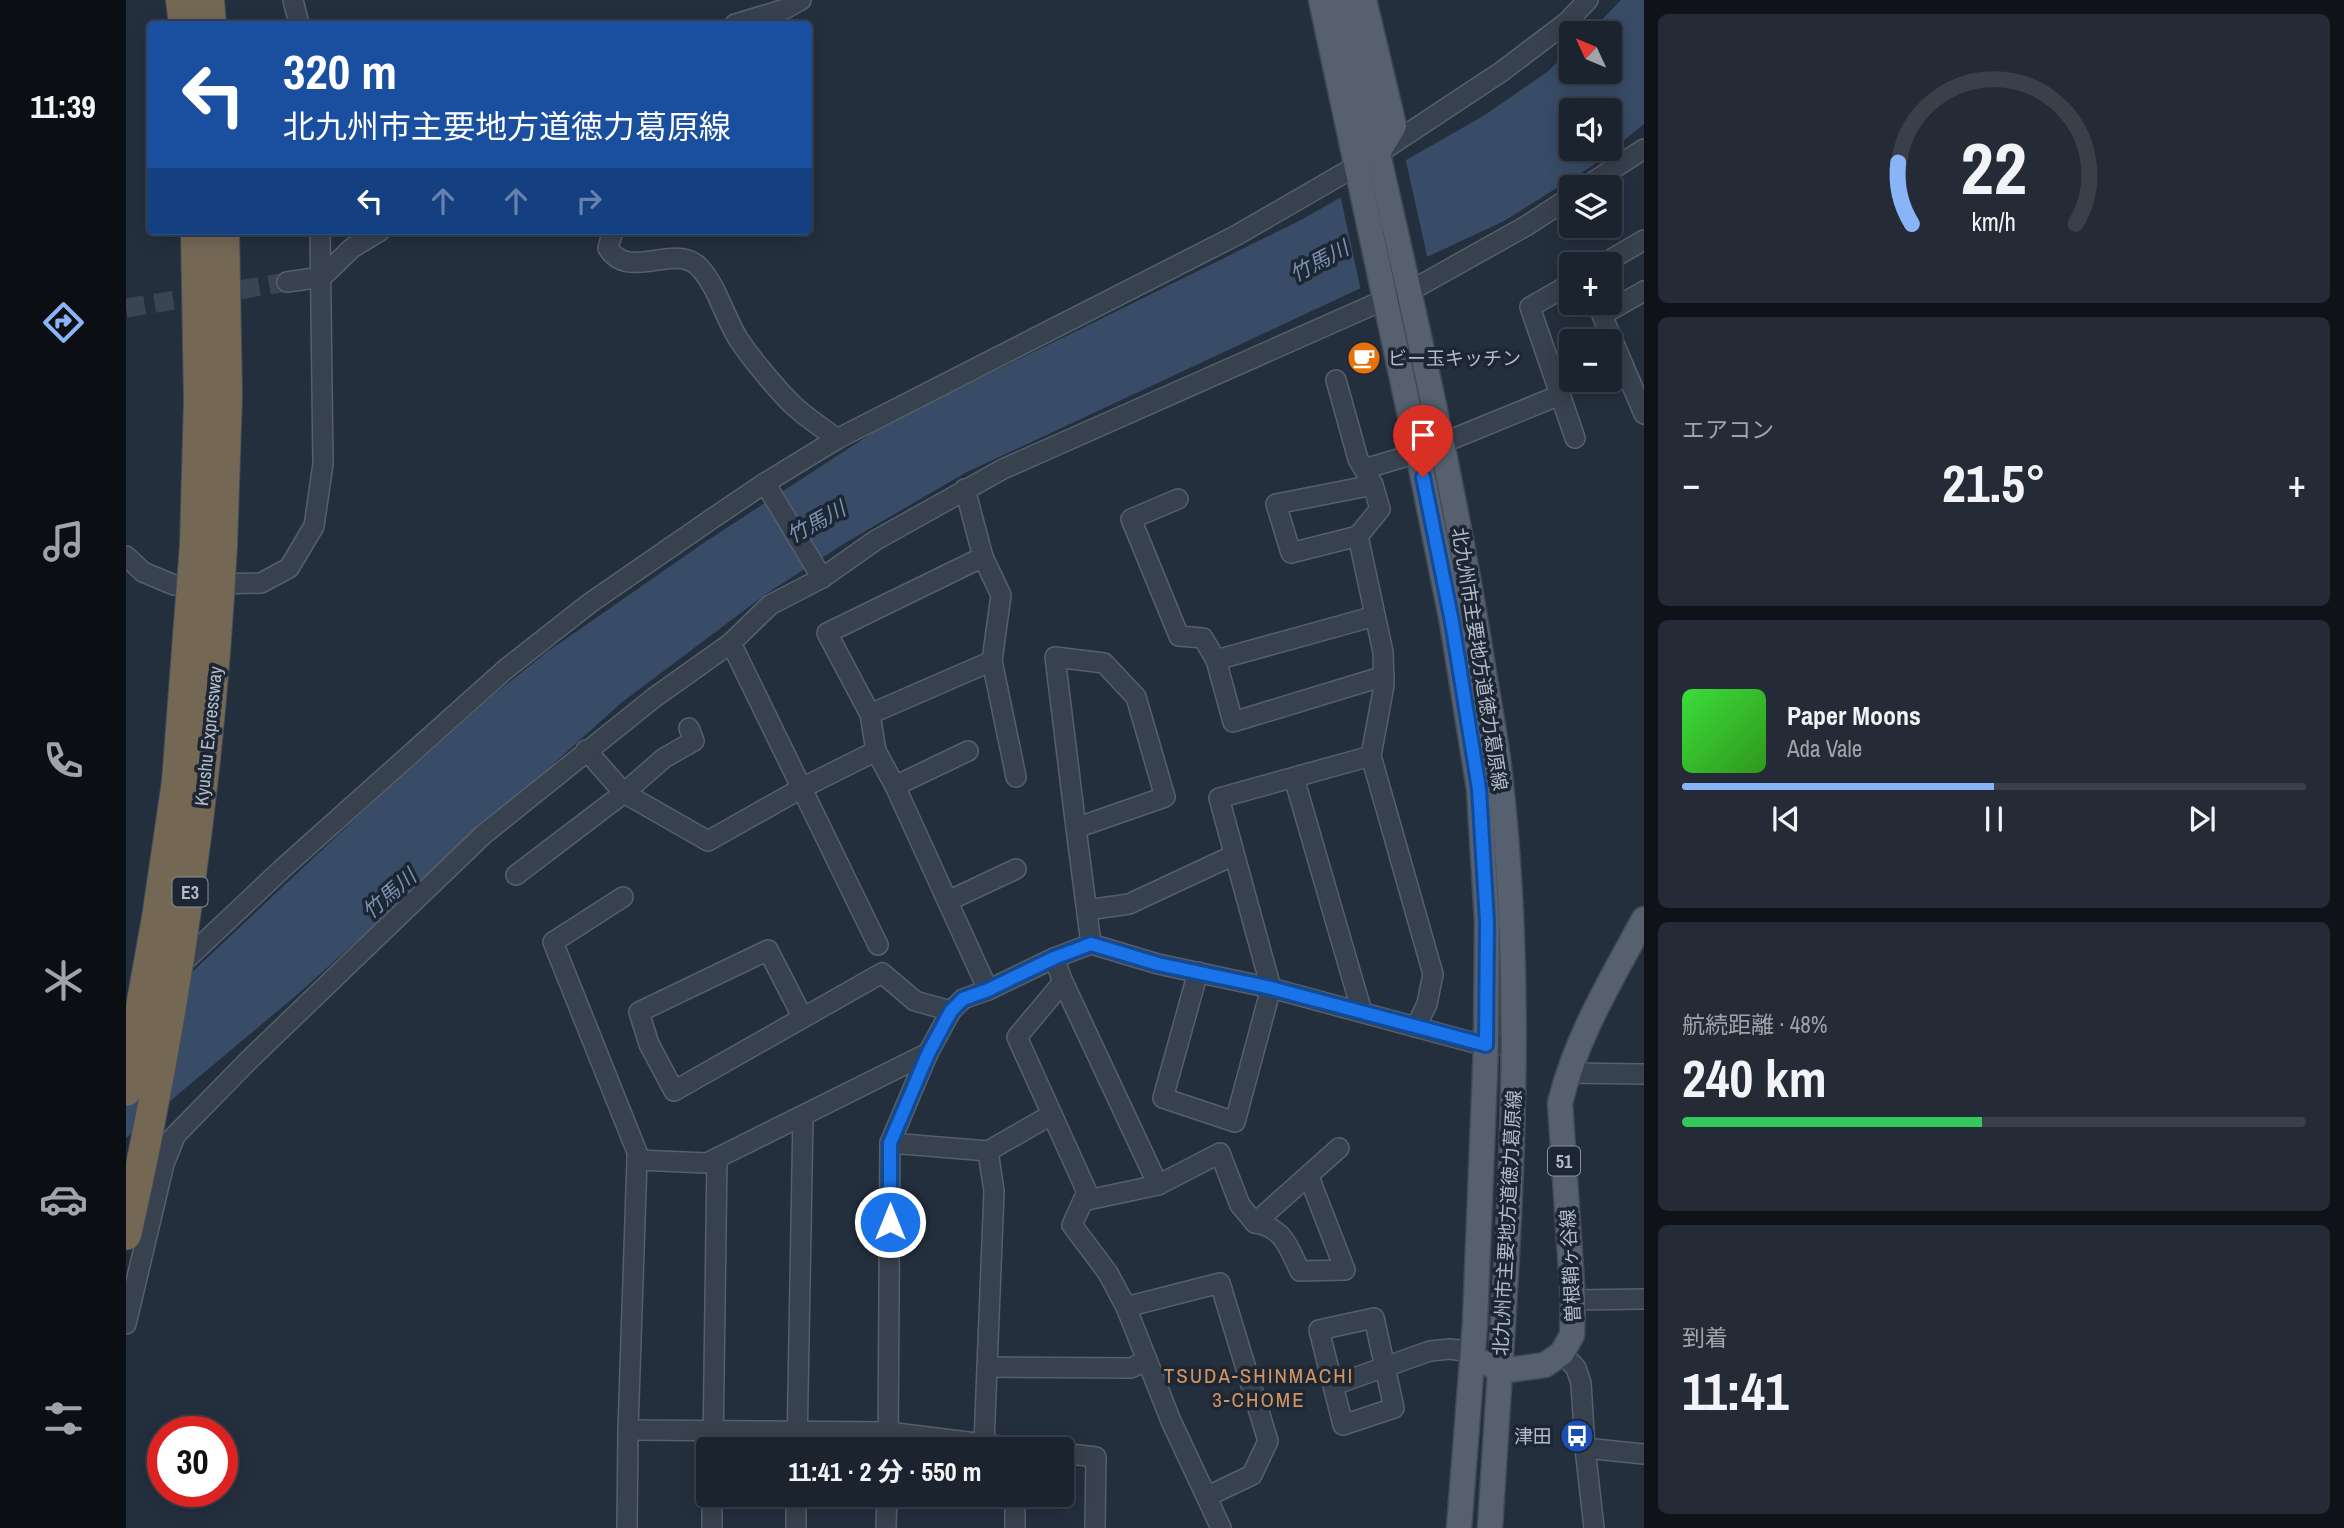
<!DOCTYPE html>
<html lang="ja">
<meta charset="utf-8">
<style>
body{margin:0;font-family:"Archivo Narrow","Noto Sans JP",sans-serif;background:#242b36;color:#f1f3f6;height:100vh;display:flex;flex-direction:column;font-size:26px;white-space:nowrap}
*{box-sizing:border-box;margin:0}
p{font-size:23px;color:#a0a4aa}
.icon{flex:none;width:38px;height:38px;fill:none;stroke:currentColor;stroke-width:2;stroke-linecap:round;stroke-linejoin:round}
.map{position:relative;flex:1;overflow:hidden}
.details{display:flex;flex-direction:column;gap:14px;padding:14px;background:#0f1319;width:700px}
.details>*{flex:none}
.top-card{position:absolute;left:21px;top:21px;width:665px;height:214px;border-radius:7px;box-shadow:0 4px 18px #0003,0 0 0 2px #39404a;background:#1a4fa0;color:#fff;overflow:hidden}
.needle{width:46px;rotate:314deg}
.buttons{position:absolute;left:1433px;top:21px;display:grid;gap:14px}
.buttons a{display:grid;place-items:center;width:63px;height:63px;border-radius:7px;background:#1b232e;box-shadow:0 4px 18px #0003,0 0 0 2px #39404a;font-size:35px}
.speed{position:absolute;left:21px;top:1416px;display:flex;gap:14px;font-size:35px;font-weight:700;text-align:center}
.speed>*{display:grid;place-content:center;width:91px;height:91px;border-radius:50%;background:#1b232e;box-shadow:0 4px 18px #0003,0 0 0 2px #39404a;line-height:1}
.speed .limit{border:10px solid #d22;background:#fff;color:#111}
.pin{position:absolute;display:grid;place-items:center;width:60px;height:60px;color:#fff;margin:-72px -30px;border-radius:50% 50% 50% 0;rotate:-45deg;box-shadow:0 0 7px #0007}
.pin .icon{rotate:45deg}
.me{position:absolute;width:77px;margin:-38px;rotate:0deg;stroke-linejoin:round;filter:drop-shadow(0 0 5px #0008)}
.turn{display:flex;align-items:center;gap:24px;height:147px;padding:0 21px;font-size:32px}
.turn .icon{width:91px;height:91px;stroke-width:2.5}
.turn b{display:block;font-size:49px;line-height:60px}
.lanes{display:flex;align-items:center;height:66px;padding:0 21px;background:#0003;justify-content:center;gap:35px;direction:ltr}
.lanes .off{opacity:.35}
.big{font-size:52px;font-weight:700;line-height:1.1}
.details .widget{flex:1;display:flex;flex-direction:column;justify-content:center;gap:10px;min-width:0;padding:0 24px;border-radius:10px;background:#242b36}
.details .dial{align-items:center;gap:0}
.dial svg{height:182px;overflow:visible;fill:none;stroke:#39404a;stroke-width:7;stroke-linecap:round;text-anchor:middle}
.dial text{fill:#f1f3f6;stroke:none}
.song{display:flex;align-items:center;gap:21px}
.cover{width:84px;height:84px;border-radius:10px;background:linear-gradient(135deg,hsl(120 70% 55%),hsl(110 70% 35%))}
.played{height:7px;border-radius:4px;background:linear-gradient(90deg,#8ab4f8 50%,#39404a 50%)}
.keys{display:flex;justify-content:space-around;direction:ltr}
.heat{display:flex;justify-content:space-between;align-items:center;font-size:38px;direction:ltr}
.charge{height:10px;border-radius:5px;background:linear-gradient(90deg,#34c759 48%,#39404a 0)}
.trip{position:absolute;left:570px;top:1437px;width:378px;height:70px;border-radius:7px;background:#1b232e;box-shadow:0 4px 18px #0003,0 0 0 2px #39404a;font-weight:700;line-height:70px;text-align:center}
main{display:flex;flex:1;min-height:0}
.dock{display:flex;flex-direction:column;width:126px;justify-content:space-around;align-items:center;background:#0b0e12;color:#a0a4aa}
.dock .icon{width:49px;height:49px}
.dock .active{color:#8ab4f8}
.dock b{font-size:32px;color:#f1f3f6}
.map>svg:first-child{display:block}
</style>
<main>
<nav class="dock">
<b>11:39</b>
<svg class="icon active" aria-label="directions" viewBox="0 0 24 24"><path d="M12 3l9 9-9 9-9-9zM9 14v-3h6M13 9l2 2-2 2"/></svg>
<svg class="icon" aria-label="music" viewBox="0 0 24 24"><path d="M9 18V5l10-2v13"/><circle cx="6" cy="18" r="3"/><circle cx="16" cy="16" r="3"/></svg>
<svg class="icon" aria-label="phone" viewBox="0 0 24 24"><path d="M5 4h4l2 5-3 2q2 4 5 5l2-3 5 2v4C11 20 4 13 5 4z"/></svg>
<svg class="icon" aria-label="climate" viewBox="0 0 24 24"><path d="M12 3v18M4 7l16 10M4 17L20 7"/></svg>
<svg class="icon" aria-label="car" viewBox="0 0 24 24"><path d="M5 17H2v-5l4-1 3-4h7l3 4 3 1v5h-3M9 17h6M6 11h13"/><circle cx="7" cy="17" r="2"/><circle cx="17" cy="17" r="2"/></svg>
<svg class="icon" aria-label="filters" viewBox="0 0 24 24"><path d="M4 7h16M4 17h16"/><circle cx="9" cy="7" r="2"/><circle cx="15" cy="17" r="2"/></svg>
</nav>
<div class="map">
<svg width="1518" height="1528" viewBox="0 0 1518 1528">
<rect width="100%" height="100%" fill="#242f3e"/>
<path fill="#394c67" fill-rule="evenodd" d="M1495 0H1518V124L1466 166 1378 221 839 473 719 543 640 594 495 703 173 993 0 1138V1034L244 805 371 692 421 652 579 542 754 428 1175 220 1359 115 1421 72 1445 49 1446 72H1484V33H1463ZM1446 110H1484V149H1446Z"/>
<path fill="#242f3e" d="M1279 157 1302 260 1235 291 1214 194Z"/>
<g fill="none" stroke-linecap="round" stroke-linejoin="round">
<path stroke="#3a4453" stroke-width="19" stroke-dasharray="19 10" stroke-linecap="butt" d="M0 308 161 282"/>
<defs>
<g id="minor">
<path d="M167 0 173 24"/>
<path d="M609 24 659 9 675 0"/>
<path d="M1459 187 1518 149"/>
<path d="M487 231 482 248C502 281 546 244 571 265 591 284 598 317 613 340 624 357 653 392 668 406 681 418 697 428 711 439"/>
<path d="M1477 264 1518 240"/>
<path d="M161 282 196 277 226 248 254 231"/>
<path d="M1446 283 1404 307 1449 438"/>
<path d="M1518 291 1476 315 1518 414"/>
<path d="M1210 380 1232 459 1238 469"/>
<path d="M639 483 696 578"/>
<path d="M839 489 857 557"/>
<path d="M1052 499 1005 519 1053 636 1077 638 1090 660"/>
<path d="M1232 536 1165 553 1150 504 1247 485"/>
<path d="M0 556 17 572 48 585 135 583 163 568 188 526 197 464 194 231"/>
<path d="M1249 616 1090 660 1107 722 1258 676"/>
<path d="M605 643 752 945"/>
<path d="M929 657 978 663 1010 697 1039 797 950 828Z"/>
<path d="M866 661 890 777"/>
<path d="M744 714 866 661 875 595 857 557 701 633 744 714 750 751"/>
<path d="M460 750 498 793 582 841 676 788 750 751 769 786 862 990"/>
<path d="M1168 778 1236 1012"/>
<path d="M769 786 842 751"/>
<path d="M950 828 965 944"/>
<path d="M390 875 498 793 538 758 568 741 563 728"/>
<path d="M497 897 427 942 511 1152V1160"/>
<path d="M822 901 890 869"/>
<path d="M961 910 1003 904 1108 855"/>
<path d="M928 958 937 982 891 1037 961 1192 946 1225 982 1273 1000 1307 1045 1421 1095 1528"/>
<path d="M51 968 156 869 381 668 464 603 587 518 639 483 711 439 1111 235 1251 154 1375 72 1441 22 1462 0"/>
<path d="M1072 972 1037 1098 1109 1122 1145 988 1093 798 1245 756"/>
<path d="M937 982 1032 1185"/>
<path d="M677 1018 642 950 513 1012 523 1044 548 1091 756 973 789 1001 825 1011"/>
<path d="M1290 1027 1301 1004 1307 974 1245 756 1258 685 1257 652 1232 536 1254 509 1247 485 1238 469 1292 453 1434 395"/>
<path d="M1441 1073 1518 1074"/>
<path d="M764 1143 862 1151 868 1191 858 1444"/>
<path d="M34 1151 124 1059 357 835 529 697 605 643 644 605 696 578 750 540 877 469 1258 300 1284 291 1400 226 1446 196"/>
<path d="M862 1151 925 1115"/>
<path d="M957 1201 1032 1185 1094 1153 1114 1205 1129 1223 1213 1148"/>
<path d="M1129 1223C1158 1228 1162 1247 1174 1271L1219 1270 1183 1177"/>
<path d="M1447 1300 1518 1299"/>
<path d="M1000 1307 1094 1283 1142 1441 1126 1475 1082 1496"/>
<path d="M1248 1318 1268 1408 1217 1425 1193 1330Z"/>
<path d="M0 1324 38 1164 48 1139"/>
<path d="M1436 1353 1450 1368 1455 1383 1459 1448 1468 1528"/>
<path d="M861 1367 1005 1368 1021 1360"/>
<path d="M1208 1385 1304 1351 1324 1349 1346 1352"/>
<path d="M502 1430 762 1432 890 1448"/>
<path d="M1459 1448 1518 1454"/>
<path d="M587 1449 591 1158"/>
<path d="M671 1449 677 1116"/>
<path d="M762 1449 764 1143 802 1053 825 1011 837 999 862 990 928 958 965 944 1032 964 1145 988 1360 1046 1389 1042"/>
<path d="M936 1453 970 1457 969 1528"/>
<path d="M501 1528 502 1430 511 1160 581 1163 802 1053"/>
<path d="M586 1528V1494"/>
<path d="M670 1528V1494"/>
<path d="M760 1528 761 1494"/>
<path d="M889 1528V1494"/>
</g>
<g id="major">
<path d="M1195 0 1292 453 1326 622 1353 789 1361 922 1360 1046 1349 1323 1333 1528"/>
<path d="M1218 0C1265 220 1321 438 1356 661 1362 699 1370 738 1374 776 1403 1026 1379 1278 1364 1528"/>
<path d="M1238 0 1268 126 1251 154"/>
<path d="M1362 1363 1374 1371 1419 1365 1436 1353 1446 1335 1447 1300 1434 1103C1450 1037 1486 978 1518 919"/>
</g>
<g id="highway">
<path d="M55 0 58 24"/>
<path d="M83 0 85 24"/>
<path d="M69 545 73 401 70 231"/>
<path d="M96 545 101 396 98 231"/>
</g>
</defs>
<use href="#minor" stroke="#565f6c" stroke-width="22"/>
<use href="#major" stroke="#414a57" stroke-width="27"/>
<use href="#highway" stroke="#434c59" stroke-width="32"/>
<use href="#minor" stroke="#38414e" stroke-width="19"/>
<use href="#major" stroke="#56606e" stroke-width="24"/>
<use href="#highway" stroke="#746855" stroke-width="30"/>
<defs>
<g id="highway-bridge">
<path d="M0 1091 31 918 51 782 69 545"/>
<path d="M0 1235C51 1008 84 778 96 545"/>
</g>
</defs>
<use href="#highway-bridge" stroke="#434c59" stroke-width="32" stroke-linecap="butt"/>
<use href="#highway-bridge" stroke="#746855" stroke-width="30"/>
</g>
<g fill="none" stroke-linecap="round" stroke-linejoin="round">
<defs>
<path id="route" d="M764 1222V1143L802 1054 825 1011 837 999 862 990 928 958 965 944 1032 964 1145 988 1360 1045 1361 922 1353 789 1326 622 1297 477"/>
</defs>
<use href="#route" stroke="#114b97" stroke-width="18"/>
<use href="#route" stroke="#1a73e8" stroke-width="12"/>
</g>
<defs>
<symbol id="cafe-disc" viewBox="-11 -11 22 22"><circle r="9.5" fill="#e8710a" stroke="#1d2633"/><path d="M-5.5-4.5H6V0H3Q3 3.5 0 3.5H-2.5Q-5.5 3.5-5.5 0ZM3-3.2v2h1.7v-2ZM-6 4.5H4V6H-6Z" fill="#fff"/></symbol>
<symbol id="bus-disc" viewBox="-11 -11 22 22"><circle r="9.5" fill="#1a4fb4" stroke="#1d2633"/><path d="M-5-6H5V4H4V6H2V4H-2V6H-4V4H-5ZM-3.5-4V0h7V-4ZM-3.5 1.2v1.5H-2V1.2ZM2 1.2v1.5H3.5V1.2Z" fill="#fff"/></symbol>
</defs>
<g fill-rule="evenodd">
<use href="#cafe-disc" x="1219" y="339" width="38" height="38"/>
<use href="#bus-disc" x="1432" y="1417" width="38" height="38"/>
</g>
<g text-anchor="middle" dominant-baseline="central" stroke-width="7" stroke-linejoin="round" paint-order="stroke">
<g fill="#1d2633" stroke="#878f9c" stroke-width="2">
<rect x="46.5" y="877.5" width="35" height="29" rx="5"/>
<rect x="1422" y="1146.5" width="32" height="29" rx="5"/>
</g>
<g font-size="18" font-weight="bold" fill="#b4bcc9">
<text x="64" y="892">E3</text>
<text x="1438" y="1161">51</text>
</g>
<g font-size="19" fill="#b4bcc9" stroke="#1d2633" text-anchor="start">
<text x="1262" y="358">ビー玉キッチン</text>
<text x="1426" y="1436" text-anchor="end">津田</text>
</g>
<g font-size="19" fill="#b4bcc9" stroke="#1d2633">
<text transform="translate(1354 659) rotate(81)">北九州市主要地方道徳力葛原線</text>
<text transform="translate(82 736) rotate(-84)">Kyushu Expressway</text>
<text transform="translate(1381 1223) rotate(-87)">北九州市主要地方道徳力葛原線</text>
<text transform="translate(1444 1266) rotate(-93)">曽根鞘ヶ谷線</text>
</g>
<g font-size="21" font-style="italic" fill="#7c92b1" stroke="#1d2633">
<text transform="translate(1193 261) rotate(-28)">竹馬川</text>
<text transform="translate(690 522) rotate(-29)">竹馬川</text>
<text transform="translate(263 894) rotate(-41)">竹馬川</text>
</g>
<g font-size="21" letter-spacing="2" fill="#d59563" stroke="#1d2633">
<text x="1133" y="1375">TSUDA-SHINMACHI<tspan x="1133" dy="24">3-CHOME</tspan></text>
</g>
</g>
</svg>
<div class="buttons">
<a><svg class="needle" viewBox="-14 -14 28 28"><path d="M0-13l5 13h-10z" fill="#e53935"/><path d="M0 13l5-13h-10z" fill="#a0a4aa"/></svg></a>
<a><svg class="icon" aria-label="sound" viewBox="0 0 24 24"><path d="M4 9h4l5-4v14l-5-4H4zM17 9q2 3 0 6"/></svg></a>
<a><svg class="icon" aria-label="layers" viewBox="0 0 24 24"><path d="M12 4l9 5-9 5-9-5zM3 14l9 5 9-5"/></svg></a>
<a>+</a>
<a>−</a>
</div>
<div class="speed"><div class="limit">30</div></div>
<div class="pin" style="left:1297px;top:477px;background:#d93025"><svg class="icon" aria-label="arrive" viewBox="0 0 24 24"><path d="M6 21V4h12l-3 4 3 4H6"/></svg></div>
<svg class="me" style="left:764px;top:1222px" viewBox="-20 -20 40 40"><circle r="17" fill="#1a73e8" stroke="#fff" stroke-width="3"/><path d="M0-11L8 9 0 5-8 9z" fill="#fff"/></svg>
<div class="trip">11:41 · 2 分 · 550 m</div>
<div class="top-card">
<div class="turn"><svg class="icon" aria-label="left" viewBox="0 0 24 24"><path d="M17 20v-9H6M10 6l-5 5 5 5"/></svg><div><b>320 m</b>北九州市主要地方道徳力葛原線</div></div>
<div class="lanes"><svg class="icon" aria-label="left" viewBox="0 0 24 24"><path d="M17 20v-9H6M10 6l-5 5 5 5"/></svg><svg class="icon off" aria-label="ahead" viewBox="0 0 24 24"><path d="M12 20V5M6 11l6-6 6 6"/></svg><svg class="icon off" aria-label="ahead" viewBox="0 0 24 24"><path d="M12 20V5M6 11l6-6 6 6"/></svg><svg class="icon off" aria-label="right" viewBox="0 0 24 24"><path d="M7 20v-9h11M14 6l5 5-5 5"/></svg></div>
</div>
</div>
<section class="details">
<div class="widget dial"><svg viewBox="0 0 100 80">
<path d="M14 69A42 42 0 1 1 86 69"/>
<path d="M14 69A42 42 0 0 1 8 42" stroke="#8ab4f8"/>
<text x="50" y="56" font-size="32" font-weight="700">22</text>
<text x="50" y="72" font-size="11">km/h</text>
</svg></div>
<div class="widget"><p>エアコン</p>
<div class="heat"><a>−</a><b class="big">21.5°</b><a>+</a></div>
</div>
<div class="widget">
<div class="song"><i class="cover"></i><div><b>Paper Moons</b><p>Ada Vale</p></div></div>
<div class="played"></div>
<div class="keys"><svg class="icon" aria-label="previous" viewBox="0 0 24 24"><path d="M18 5L8 12l10 7zM5 5v14"/></svg><svg class="icon" aria-label="pause" viewBox="0 0 24 24"><path d="M8 5v14M16 5v14"/></svg><svg class="icon" aria-label="next" viewBox="0 0 24 24"><path d="M6 5l10 7-10 7zM19 5v14"/></svg></div>
</div>
<div class="widget"><p>航続距離 · 48%</p><b class="big">240 km</b><div class="charge"></div></div>
<div class="widget"><p>到着</p><b class="big">11:41</b></div>
</section>
</main>
